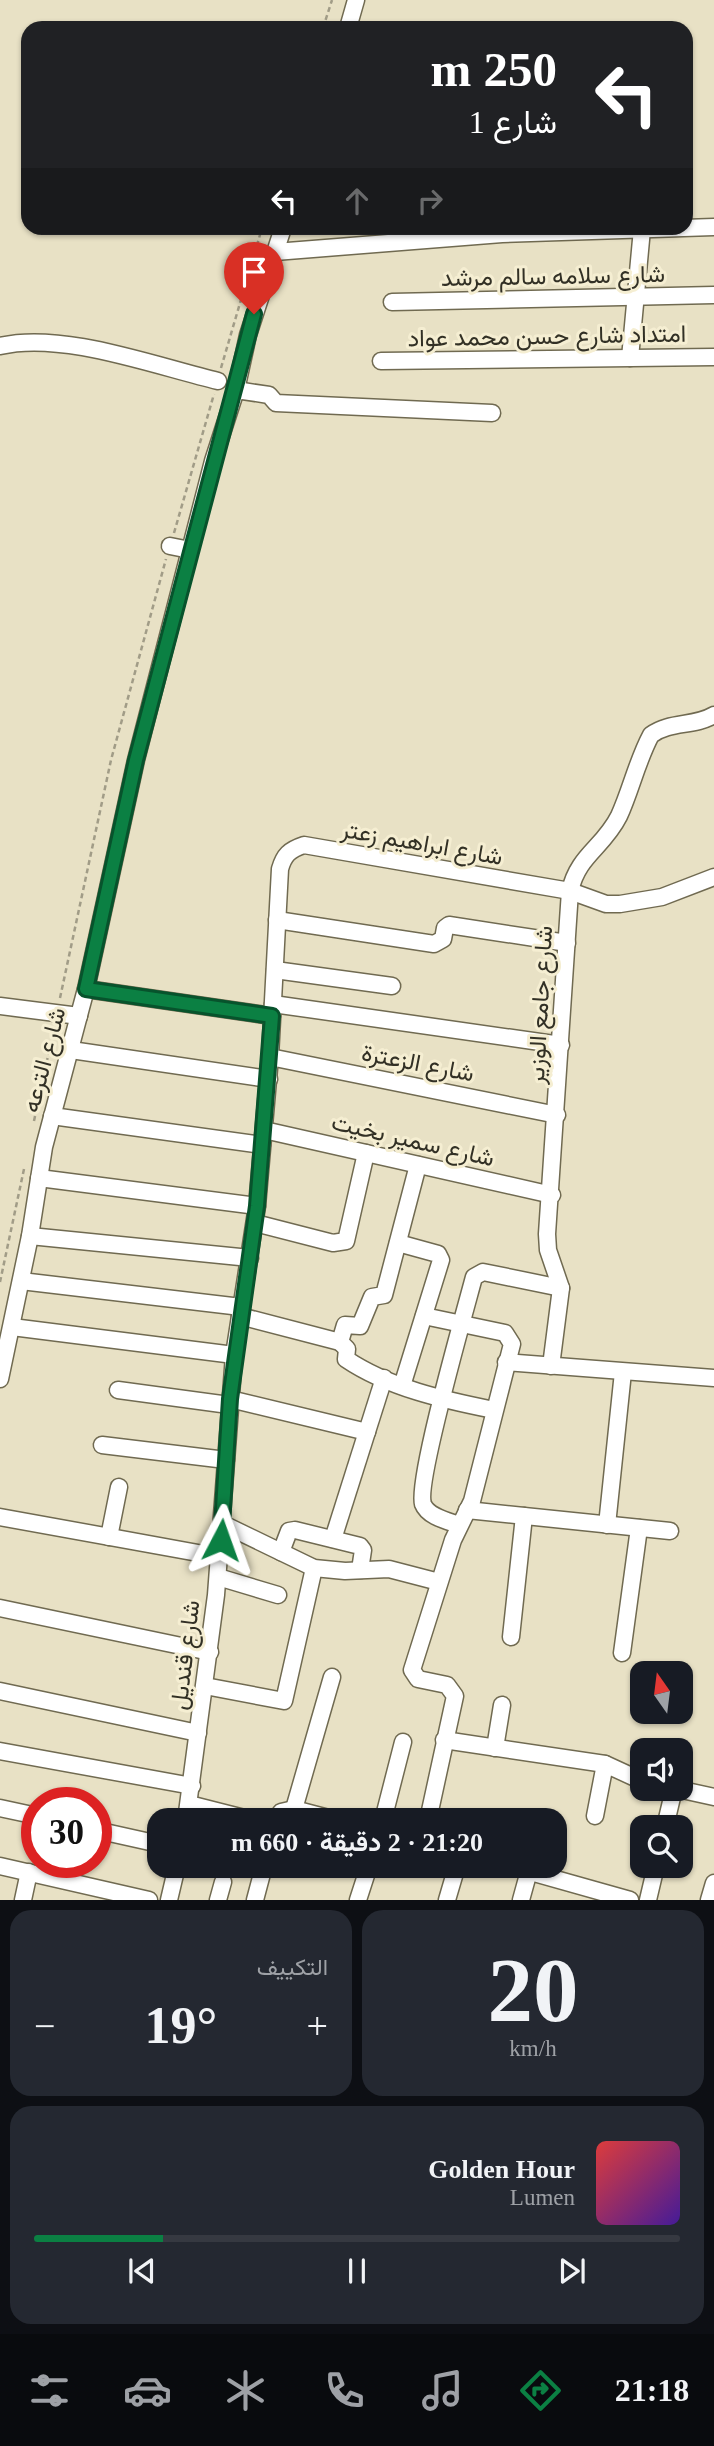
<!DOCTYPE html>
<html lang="ar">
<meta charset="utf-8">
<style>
body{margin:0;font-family:"Times New Roman",Vazirmatn,serif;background:#242831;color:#f1f3f6;direction:rtl;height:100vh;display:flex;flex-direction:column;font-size:26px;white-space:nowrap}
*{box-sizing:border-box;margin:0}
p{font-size:23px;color:#9ea1a6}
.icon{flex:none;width:38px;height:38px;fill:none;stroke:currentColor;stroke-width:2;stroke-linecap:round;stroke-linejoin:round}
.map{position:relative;height:1900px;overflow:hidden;direction:ltr}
.drawer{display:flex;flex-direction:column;gap:10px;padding:10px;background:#0d0f14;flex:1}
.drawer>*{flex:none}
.hud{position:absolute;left:21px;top:21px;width:672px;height:214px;border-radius:21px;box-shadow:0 2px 5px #0004;direction:rtl;background:#202124;color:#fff;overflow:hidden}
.needle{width:46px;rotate:346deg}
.controls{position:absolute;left:630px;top:1661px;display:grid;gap:14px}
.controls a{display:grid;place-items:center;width:63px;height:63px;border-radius:14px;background:#171b24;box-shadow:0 2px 5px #0004;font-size:35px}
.speed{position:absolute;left:21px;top:1787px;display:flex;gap:14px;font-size:35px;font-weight:700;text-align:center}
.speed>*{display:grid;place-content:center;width:91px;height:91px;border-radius:50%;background:#171b24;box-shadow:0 2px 5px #0004;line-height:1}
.speed .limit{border:10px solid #d22;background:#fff;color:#111}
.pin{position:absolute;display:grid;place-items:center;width:60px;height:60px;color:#fff;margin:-72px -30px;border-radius:50% 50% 50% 0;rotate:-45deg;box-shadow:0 0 7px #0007}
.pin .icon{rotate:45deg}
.me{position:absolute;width:77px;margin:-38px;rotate:4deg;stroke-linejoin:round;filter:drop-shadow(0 0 5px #0008)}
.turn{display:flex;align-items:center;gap:24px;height:147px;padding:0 21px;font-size:32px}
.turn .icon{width:91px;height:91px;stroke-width:2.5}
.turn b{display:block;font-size:49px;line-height:60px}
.lanes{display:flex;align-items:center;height:66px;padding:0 21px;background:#0003;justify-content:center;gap:35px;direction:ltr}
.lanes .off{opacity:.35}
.big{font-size:52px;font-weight:700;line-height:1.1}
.drawer .widget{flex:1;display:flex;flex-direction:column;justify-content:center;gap:10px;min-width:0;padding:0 24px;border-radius:21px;background:#242831}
.drawer .dial{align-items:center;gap:0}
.dial b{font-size:91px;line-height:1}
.song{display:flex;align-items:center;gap:21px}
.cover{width:84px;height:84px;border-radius:10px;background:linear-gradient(135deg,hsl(0 70% 55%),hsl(260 70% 35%))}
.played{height:7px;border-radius:4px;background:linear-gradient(90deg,#0b8043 20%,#363941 20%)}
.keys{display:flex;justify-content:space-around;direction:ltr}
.heat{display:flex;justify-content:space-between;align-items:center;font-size:38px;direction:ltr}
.drawer .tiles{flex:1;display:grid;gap:10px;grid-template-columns:1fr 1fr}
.widget:last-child{grid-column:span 2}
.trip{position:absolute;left:147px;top:1808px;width:420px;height:70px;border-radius:21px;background:#171b24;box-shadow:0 2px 5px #0004;font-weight:700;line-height:70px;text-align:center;direction:rtl}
.dock{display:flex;height:112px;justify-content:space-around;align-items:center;background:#090b0e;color:#9ea1a6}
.dock .icon{width:49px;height:49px}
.dock .active{color:#0b8043}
.dock b{font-size:32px;color:#f1f3f6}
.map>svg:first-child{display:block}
</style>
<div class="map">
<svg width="714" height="1900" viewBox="0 0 714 1900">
<rect width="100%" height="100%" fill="#e8e1c5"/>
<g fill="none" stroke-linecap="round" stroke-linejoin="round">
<defs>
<g id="minor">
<path d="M348 28 356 0"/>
<path d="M275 252 502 234 714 227"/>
<path d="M392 302 714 295"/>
<path d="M0 346C62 331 155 366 218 381"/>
<path d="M630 358 642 229"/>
<path d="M381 361 714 357"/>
<path d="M236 390 269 395 276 403 492 413"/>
<path d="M170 546 190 550"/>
<path d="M277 920 434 944 443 939 445 928 449 925 567 943"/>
<path d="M275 970 392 986"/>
<path d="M86 989 272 1016"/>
<path d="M273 1004 561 1045"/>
<path d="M0 1006 79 1016"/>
<path d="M71 1050 269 1079"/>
<path d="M270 1057 557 1115"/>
<path d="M52 1116 262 1145"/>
<path d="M264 1130 552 1195"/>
<path d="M418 1165 384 1295 372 1297 360 1326 345 1325 340 1342 347 1349 346 1359C389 1388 444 1400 494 1410"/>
<path d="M39 1178 257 1206"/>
<path d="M255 1223 333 1243 346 1241 366 1153"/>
<path d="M30 1236 250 1258"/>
<path d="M398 1243 438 1254 441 1260 402 1386"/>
<path d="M21 1281 241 1307"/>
<path d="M240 1316 340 1342"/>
<path d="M424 1316 505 1333 512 1344 472 1501 453 1540 412 1670 418 1679 447 1685 455 1696 428 1820"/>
<path d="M12 1327 234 1355"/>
<path d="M506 1362 714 1378"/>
<path d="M551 1366 561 1288 548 1250 547 1234 570 891C578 855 603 848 619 816 631 790 637 761 651 735 670 721 694 727 714 715"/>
<path d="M0 1379 30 1236 44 1147 86 989 136 760 213 461 236 390 248 335 283 228"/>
<path d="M118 1390 229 1405"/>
<path d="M230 1399 367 1432"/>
<path d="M102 1445 226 1460"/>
<path d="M467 1510 670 1531"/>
<path d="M0 1517 220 1557"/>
<path d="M223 1524 314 1568 345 1571 389 1569 439 1582"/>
<path d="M459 1525C448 1521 428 1517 423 1504 416 1482 465 1311 474 1277L483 1272 561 1288"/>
<path d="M607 1525 623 1372"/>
<path d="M109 1537 119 1487"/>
<path d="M333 1539 384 1378"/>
<path d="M281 1552 289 1531 295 1530 360 1546 363 1550 360 1570"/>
<path d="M218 1577 278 1595"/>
<path d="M0 1608 210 1652"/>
<path d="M511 1637 524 1516"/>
<path d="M622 1653 639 1528"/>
<path d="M205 1686 284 1701 314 1568"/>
<path d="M0 1691 198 1733"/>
<path d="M444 1740 605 1764 642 1781"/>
<path d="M495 1748 502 1705"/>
<path d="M0 1751 192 1786"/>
<path d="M673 1788 714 1797"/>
<path d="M189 1804 252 1820"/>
<path d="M0 1808 37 1816"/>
<path d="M294 1809 332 1677"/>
<path d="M595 1816 605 1764"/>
<path d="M186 1820 216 1595 234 1355 257 1206 270 1057 280 869C284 855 289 850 304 845L570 891 606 904H620L662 897 714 877"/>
<path d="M276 1820 281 1812 294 1809 336 1820"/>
<path d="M383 1820 403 1742"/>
<path d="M665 1827 674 1789"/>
<path d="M96 1830 159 1844"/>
<path d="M0 1866 149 1900"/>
<path d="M509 1866 630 1900"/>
<path d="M23 1900 29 1872"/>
<path d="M169 1900 177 1866"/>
<path d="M218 1900 223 1882"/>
<path d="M255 1900 264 1866"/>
<path d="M358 1900 369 1866"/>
<path d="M447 1900 457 1866"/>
<path d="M521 1900 529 1871"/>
<path d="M648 1900 656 1866"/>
<path d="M709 1900 714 1883"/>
</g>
</defs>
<use href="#minor" stroke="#706a51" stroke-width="19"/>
<g stroke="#a19c87" stroke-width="2.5" stroke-dasharray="5 3.5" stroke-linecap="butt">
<path d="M323 28 332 0"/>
<path d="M221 368 262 228"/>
<path d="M174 533 214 394"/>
<path d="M60 998 111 760 166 559"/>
<path d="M34 1121 54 1028"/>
<path d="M0 1282 24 1169"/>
</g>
<use href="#minor" stroke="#fff" stroke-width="16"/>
</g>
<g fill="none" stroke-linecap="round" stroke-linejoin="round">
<defs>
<path id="route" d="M221 1540 230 1399 257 1206 272 1016 86 989 136 760 254 314"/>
</defs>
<use href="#route" stroke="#07532c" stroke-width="18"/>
<use href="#route" stroke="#0b8043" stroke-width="12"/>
</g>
<g text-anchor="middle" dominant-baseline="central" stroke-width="6" stroke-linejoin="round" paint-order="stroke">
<g font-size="24" fill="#323025" stroke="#f5eed2">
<text transform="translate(553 276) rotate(-1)">شارع سلامه سالم مرشد</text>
<text transform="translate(547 336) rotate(-1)">امتداد شارع حسن محمد عواد</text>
<text transform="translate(422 843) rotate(10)">شارع ابراهيم زعتر</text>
<text transform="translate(540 1005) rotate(-87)">شارع جامع الوزير</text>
<text transform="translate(44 1060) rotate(-75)">شارع الترعه</text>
<text transform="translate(418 1063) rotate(11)">شارع الزعترة</text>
<text transform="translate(413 1140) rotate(13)">شارع سمير بخيت</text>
<text transform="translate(185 1655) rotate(-83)">شارع قنديل</text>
</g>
</g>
</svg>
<div class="controls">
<a><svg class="needle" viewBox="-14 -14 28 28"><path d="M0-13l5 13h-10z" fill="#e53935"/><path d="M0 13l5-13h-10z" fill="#9ea1a6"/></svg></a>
<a><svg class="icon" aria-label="sound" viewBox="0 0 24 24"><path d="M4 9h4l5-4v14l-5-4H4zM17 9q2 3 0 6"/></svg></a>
<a><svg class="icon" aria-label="search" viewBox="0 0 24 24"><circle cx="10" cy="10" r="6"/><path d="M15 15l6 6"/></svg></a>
</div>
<div class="speed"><div class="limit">30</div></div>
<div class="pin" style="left:254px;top:314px;background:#d93025"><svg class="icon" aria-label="arrive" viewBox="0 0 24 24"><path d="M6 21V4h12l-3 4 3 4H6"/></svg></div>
<svg class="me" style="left:221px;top:1540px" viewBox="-20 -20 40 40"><path d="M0-17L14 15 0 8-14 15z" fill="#0b8043" stroke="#fff" stroke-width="4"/></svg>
<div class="trip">21:20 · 2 دقيقة · 660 m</div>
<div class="hud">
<div class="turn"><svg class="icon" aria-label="left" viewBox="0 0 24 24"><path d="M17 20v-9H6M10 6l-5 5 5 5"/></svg><div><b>250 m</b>شارع 1</div></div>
<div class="lanes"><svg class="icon" aria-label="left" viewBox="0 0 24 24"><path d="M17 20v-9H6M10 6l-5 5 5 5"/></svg><svg class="icon off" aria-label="ahead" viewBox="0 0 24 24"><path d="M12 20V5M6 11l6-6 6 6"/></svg><svg class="icon off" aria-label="right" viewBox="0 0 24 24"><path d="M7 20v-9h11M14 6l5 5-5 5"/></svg></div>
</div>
</div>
<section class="drawer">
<div class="tiles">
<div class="widget dial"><b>20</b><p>km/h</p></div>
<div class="widget"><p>التكييف</p>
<div class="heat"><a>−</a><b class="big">19°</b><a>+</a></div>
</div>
<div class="widget">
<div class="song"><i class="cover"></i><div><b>Golden Hour</b><p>Lumen</p></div></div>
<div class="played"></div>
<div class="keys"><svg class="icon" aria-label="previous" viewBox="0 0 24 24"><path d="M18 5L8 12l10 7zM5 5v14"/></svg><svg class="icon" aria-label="pause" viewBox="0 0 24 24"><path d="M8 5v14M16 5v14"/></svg><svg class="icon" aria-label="next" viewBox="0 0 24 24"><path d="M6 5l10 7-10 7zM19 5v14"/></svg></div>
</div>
</div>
</section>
<nav class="dock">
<b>21:18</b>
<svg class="icon active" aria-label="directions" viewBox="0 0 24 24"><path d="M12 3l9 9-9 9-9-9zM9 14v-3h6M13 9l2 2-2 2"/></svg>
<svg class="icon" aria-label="music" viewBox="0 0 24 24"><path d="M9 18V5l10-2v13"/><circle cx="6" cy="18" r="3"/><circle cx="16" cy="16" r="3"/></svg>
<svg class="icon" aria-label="phone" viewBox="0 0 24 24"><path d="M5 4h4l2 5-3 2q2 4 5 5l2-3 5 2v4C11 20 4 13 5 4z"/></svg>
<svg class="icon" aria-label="climate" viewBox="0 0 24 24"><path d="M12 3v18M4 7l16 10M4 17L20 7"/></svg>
<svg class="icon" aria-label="car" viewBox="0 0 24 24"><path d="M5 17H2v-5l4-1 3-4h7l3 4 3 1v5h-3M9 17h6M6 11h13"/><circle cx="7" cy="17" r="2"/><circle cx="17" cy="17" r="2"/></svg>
<svg class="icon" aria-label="filters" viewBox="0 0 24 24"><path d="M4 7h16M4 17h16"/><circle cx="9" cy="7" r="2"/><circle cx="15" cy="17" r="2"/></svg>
</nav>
